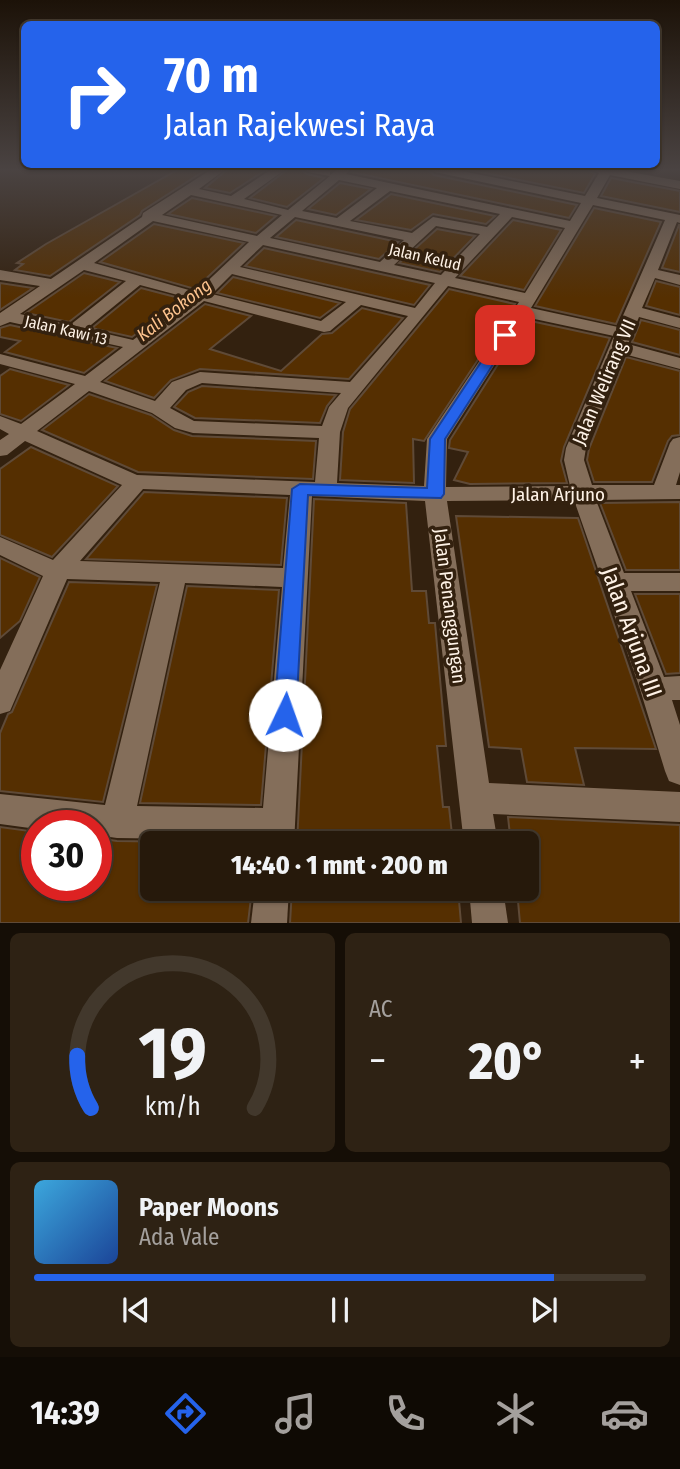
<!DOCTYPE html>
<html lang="id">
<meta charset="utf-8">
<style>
body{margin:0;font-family:"Fira Sans Condensed",sans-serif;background:#2e2214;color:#f1f3f6;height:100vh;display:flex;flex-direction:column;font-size:26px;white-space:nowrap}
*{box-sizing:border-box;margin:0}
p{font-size:23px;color:#a4a09d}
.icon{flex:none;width:38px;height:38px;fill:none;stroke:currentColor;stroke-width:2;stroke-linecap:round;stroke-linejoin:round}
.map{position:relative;height:923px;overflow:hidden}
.sheet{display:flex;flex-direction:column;gap:10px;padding:10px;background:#150e06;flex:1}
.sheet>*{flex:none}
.guide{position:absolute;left:21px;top:21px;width:639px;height:147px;border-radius:10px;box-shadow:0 2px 5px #0004,0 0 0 2px #42382c;background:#2563eb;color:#fff;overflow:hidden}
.speed{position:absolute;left:21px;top:810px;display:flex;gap:14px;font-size:35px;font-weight:700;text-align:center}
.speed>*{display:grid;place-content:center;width:91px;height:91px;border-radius:50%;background:#26190b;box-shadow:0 2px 5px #0004,0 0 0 2px #42382c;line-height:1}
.speed .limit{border:10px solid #d22;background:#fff;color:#111}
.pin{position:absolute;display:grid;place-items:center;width:60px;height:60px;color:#fff;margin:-30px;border-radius:14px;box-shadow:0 4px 10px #0006}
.me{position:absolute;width:77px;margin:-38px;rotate:3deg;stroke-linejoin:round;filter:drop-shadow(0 0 5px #0008)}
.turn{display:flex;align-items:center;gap:24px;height:147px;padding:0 28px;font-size:32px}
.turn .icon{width:91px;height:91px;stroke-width:2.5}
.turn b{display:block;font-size:49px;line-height:60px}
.big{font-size:52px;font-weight:800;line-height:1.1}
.sheet .widget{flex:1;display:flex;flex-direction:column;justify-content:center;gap:10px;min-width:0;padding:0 24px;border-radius:10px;background:#2e2214}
.sheet .dial{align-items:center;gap:0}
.dial svg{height:182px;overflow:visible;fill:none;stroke:#42382c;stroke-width:7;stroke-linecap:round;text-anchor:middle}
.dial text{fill:#f1f3f6;stroke:none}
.song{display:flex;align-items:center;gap:21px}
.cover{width:84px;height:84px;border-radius:10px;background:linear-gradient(135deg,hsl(200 70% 55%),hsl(220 70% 35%))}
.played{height:7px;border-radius:4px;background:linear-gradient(90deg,#2563eb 85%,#42382c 85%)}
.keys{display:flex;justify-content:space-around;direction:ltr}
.heat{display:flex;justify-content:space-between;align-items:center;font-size:38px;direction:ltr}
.sheet .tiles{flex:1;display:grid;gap:10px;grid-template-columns:1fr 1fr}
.widget:last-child{grid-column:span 2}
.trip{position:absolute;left:140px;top:831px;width:399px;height:70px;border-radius:10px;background:#26190b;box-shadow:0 2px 5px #0004,0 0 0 2px #42382c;font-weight:800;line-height:70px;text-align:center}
.dock{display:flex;height:112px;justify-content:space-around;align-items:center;background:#0f0a04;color:#a4a09d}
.dock .icon{width:49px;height:49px}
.dock .on{color:#2563eb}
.dock b{font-size:32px;color:#f1f3f6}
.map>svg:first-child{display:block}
</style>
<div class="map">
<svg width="680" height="923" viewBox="0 0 680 923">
<rect width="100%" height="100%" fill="#33210f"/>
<g fill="#552f01" stroke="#5f4a37" stroke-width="2">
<path d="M179 169H207L142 211 140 215 50 276 15 270 23 264 17 263 46 244Z"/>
<path d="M228 169H267L230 193 205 188Z"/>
<path d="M288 169H300L307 174 324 178 287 207 250 198Z"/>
<path d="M354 169H427L434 175 577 205 569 218 351 172Z"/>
<path d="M465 169H586L595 174 584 193Z"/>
<path d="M611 178 680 191V212L601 196Z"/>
<path d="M340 183 371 189 336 215 308 209Z"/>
<path d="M391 194 495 216 486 224 433 214 411 230 356 220Z"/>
<path d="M192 198 276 216 256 233 168 214Z"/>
<path d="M594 208 661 222 616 324 535 306Z"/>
<path d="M296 220 398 242 379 259 276 237Z"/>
<path d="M513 220 561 230 524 290 460 276Z"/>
<path d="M154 224 244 243 195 289 100 262Z"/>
<path d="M679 225H680V272L662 268Z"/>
<path d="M437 229 475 236 440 272 399 263Z"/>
<path d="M264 248 430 285 414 305 245 266Z"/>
<path d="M84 273 120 282 69 322 26 313Z"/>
<path d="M233 277 340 303 320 318 217 293Z"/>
<path d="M656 281 680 287V315L646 306Z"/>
<path d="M0 283 33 288 0 310Z"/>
<path d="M141 288 183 299 132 337 92 328Z"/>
<path d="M449 289 515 304 424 441 413 439 414 483 340 480 343 432 350 409Z"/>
<path d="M205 304 251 316 210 349 281 371 322 334 332 333 362 308 403 318 349 379 200 369 171 380 154 398 105 381Z"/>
<path d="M526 320 610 338 564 447 561 461 567 483 470 484 454 480 468 452 449 448 450 440Z"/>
<path d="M641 320 680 330V355L632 342Z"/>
<path d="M10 325 117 348 84 373 5 352 20 341 0 337V328Z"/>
<path d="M626 357 680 371V435L672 436 668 441 652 482H594L587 460 589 449Z"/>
<path d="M10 369 69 385 21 421 0 414V376Z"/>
<path d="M202 386 336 395 327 406 320 423 195 418 174 407 188 392Z"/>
<path d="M89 394 151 415 174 430 192 436 316 441 313 479 138 472 42 430Z"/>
<path d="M31 447 118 486 52 557 0 535V469Z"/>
<path d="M144 492 287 498 281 565 86 559Z"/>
<path d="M314 499 406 503 412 591H426L429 623H435L446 746H437L443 807H449L453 844H297Z"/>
<path d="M680 502V570H626L600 503Z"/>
<path d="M456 516 578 518 656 749 575 748 584 785 527 782 521 749 489 747Z"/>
<path d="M0 558 40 577 20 621 0 638Z"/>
<path d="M69 582 157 585 103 802 0 791V733L8 714 12 712Z"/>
<path d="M187 586 279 590 261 805 140 803Z"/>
<path d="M635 594H680V673L666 674Z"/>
<path d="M508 817 680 825V923H520L517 890 527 891V844H511Z"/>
<path d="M0 827 37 832V886H96V838L117 841 258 843 152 844V889H252L248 923H0Z"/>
<path d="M292 889H458L461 923H290Z"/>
</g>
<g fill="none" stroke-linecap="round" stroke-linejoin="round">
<g fill="#846e5a" fill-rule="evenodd">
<path d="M212 169H226L199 189 231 196 272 169H286L244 199 288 210 330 176 308 172 302 169 330 171V175L338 169H351L346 174 570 221 581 203 435 172 429 169H452L585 196 599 173 589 169H614L680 181V189L610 175 597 198 680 215V223L677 222 658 270 680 275V285L655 278 642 308 680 318V328L639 317 628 344 680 358V369L624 354 586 448 584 460 592 485H654L670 443 673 439 680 437V472L676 485H680V499L596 500 624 573H680V591H631L664 677 680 676V700H672L680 725V785L669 781 665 771 639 686 574 500 447 501 489 783 680 792V822L493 814 498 844H464L425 501 312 496 294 844H260L261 840 117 838 96 835V826H37V829L0 824V794L105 805 160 582 67 579 10 711 0 714V670L43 576 0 555V537L53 560 122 485 25 441 7 455 0 456V440L9 434 0 429V416L21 424 75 384 0 364V354L85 376 123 347 10 322 0 326V313L40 286 0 280V270L51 279 142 217 143 213ZM339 180 377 188 337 218 302 211ZM390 191 500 214 487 227 433 217 412 233 350 221ZM191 195 282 215 257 236 162 215ZM593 205 665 220 618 327 531 308ZM295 217 404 240 380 262 270 238ZM512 217 565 228 525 293 455 278ZM153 221 249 242 196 292 94 263ZM436 226 480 234 441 275 394 265ZM263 245 435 283 415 308 240 267ZM84 270 126 281 70 325 20 314ZM232 274 346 302 321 321 212 294ZM140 285 189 298 133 340 86 329ZM448 286 519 302 427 439 424 486 337 483 340 432 348 408ZM204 301 324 332 330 331 361 305 408 316 350 382 200 372 172 382 155 401 100 382ZM525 317 614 336 566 448 564 460 570 486 446 487 447 439ZM202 383 341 393 329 407 322 426 194 421 170 408 186 390ZM89 391 152 413 175 428 193 433 319 438 315 482 137 475 37 431ZM143 489 290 495 283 568 80 561ZM185 583 282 587 263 808 137 806Z"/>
<path d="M255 889H289L287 923H251Z"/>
<path d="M469 889H503L508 923H472Z"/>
</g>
</g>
<linearGradient id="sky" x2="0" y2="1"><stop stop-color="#1c1208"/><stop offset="0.57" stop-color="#4a4342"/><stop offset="1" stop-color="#4a4342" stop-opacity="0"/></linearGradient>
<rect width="680" height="298" fill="url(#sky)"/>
<path fill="#2563eb" stroke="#184099" stroke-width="2" d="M505 331 512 335 445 439 444 494 441 498 308 495 296 715 293 721 285 724 277 721 274 715 292 489 300 484 427 488 430 439 501 332Z"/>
<g text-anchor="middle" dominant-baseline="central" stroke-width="7" stroke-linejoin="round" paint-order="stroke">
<g font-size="16" fill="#fef2e6" stroke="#33210f">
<text transform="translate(425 257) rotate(13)">Jalan Kelud</text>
<text transform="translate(66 330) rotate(13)">Jalan Kawi 13</text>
</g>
<g font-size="18" font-style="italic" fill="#fdc38e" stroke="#33210f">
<text transform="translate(174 310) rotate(-38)">Kali Bokong</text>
</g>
<g font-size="19" fill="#fef2e6" stroke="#33210f">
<text transform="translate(604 382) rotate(-67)">Jalan Welirang VII</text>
<text x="558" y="494">Jalan Arjuno</text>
<text transform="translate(450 606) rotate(83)">Jalan Penanggungan</text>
</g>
<g font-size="23" fill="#fef2e6" stroke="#33210f">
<text transform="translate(632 632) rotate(70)">Jalan Arjuna III</text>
</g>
</g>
</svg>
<div class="speed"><div class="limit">30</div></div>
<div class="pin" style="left:505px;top:335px;background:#d93025"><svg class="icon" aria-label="arrive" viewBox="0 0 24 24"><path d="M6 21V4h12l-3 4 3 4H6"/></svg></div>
<svg class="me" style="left:285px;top:715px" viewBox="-20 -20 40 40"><circle r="19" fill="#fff"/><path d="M0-13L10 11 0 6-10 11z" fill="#2563eb"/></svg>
<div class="trip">14:40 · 1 mnt · 200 m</div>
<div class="guide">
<div class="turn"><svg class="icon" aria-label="right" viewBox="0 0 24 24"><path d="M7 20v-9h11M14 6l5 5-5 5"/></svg><div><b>70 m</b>Jalan Rajekwesi Raya</div></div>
</div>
</div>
<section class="sheet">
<div class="tiles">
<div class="widget dial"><svg viewBox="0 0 100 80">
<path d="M14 69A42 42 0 1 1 86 69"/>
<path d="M14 69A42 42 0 0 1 8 46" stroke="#2563eb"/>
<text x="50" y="56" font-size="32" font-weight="700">19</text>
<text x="50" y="72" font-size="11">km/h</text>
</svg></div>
<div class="widget"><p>AC</p>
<div class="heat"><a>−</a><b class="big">20°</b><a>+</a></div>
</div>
<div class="widget">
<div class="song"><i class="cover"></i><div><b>Paper Moons</b><p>Ada Vale</p></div></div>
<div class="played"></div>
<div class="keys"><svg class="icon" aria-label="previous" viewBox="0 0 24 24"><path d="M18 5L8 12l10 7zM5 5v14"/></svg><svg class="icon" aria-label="pause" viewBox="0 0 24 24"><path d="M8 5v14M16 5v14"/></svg><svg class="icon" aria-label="next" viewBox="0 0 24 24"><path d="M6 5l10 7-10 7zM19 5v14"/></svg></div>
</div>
</div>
</section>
<nav class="dock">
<b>14:39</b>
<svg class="icon on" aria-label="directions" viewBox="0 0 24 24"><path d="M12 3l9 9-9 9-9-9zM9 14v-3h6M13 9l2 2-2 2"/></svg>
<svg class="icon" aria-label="music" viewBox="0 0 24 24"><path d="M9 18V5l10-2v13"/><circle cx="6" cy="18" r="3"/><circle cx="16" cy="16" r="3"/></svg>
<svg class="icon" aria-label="phone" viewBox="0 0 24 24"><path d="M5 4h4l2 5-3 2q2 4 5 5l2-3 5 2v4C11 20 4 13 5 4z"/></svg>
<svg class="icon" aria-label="climate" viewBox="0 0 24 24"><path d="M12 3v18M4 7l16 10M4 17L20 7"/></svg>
<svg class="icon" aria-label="car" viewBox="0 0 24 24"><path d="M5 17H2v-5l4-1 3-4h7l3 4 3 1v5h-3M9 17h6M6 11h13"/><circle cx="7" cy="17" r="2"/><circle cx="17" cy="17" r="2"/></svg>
</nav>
